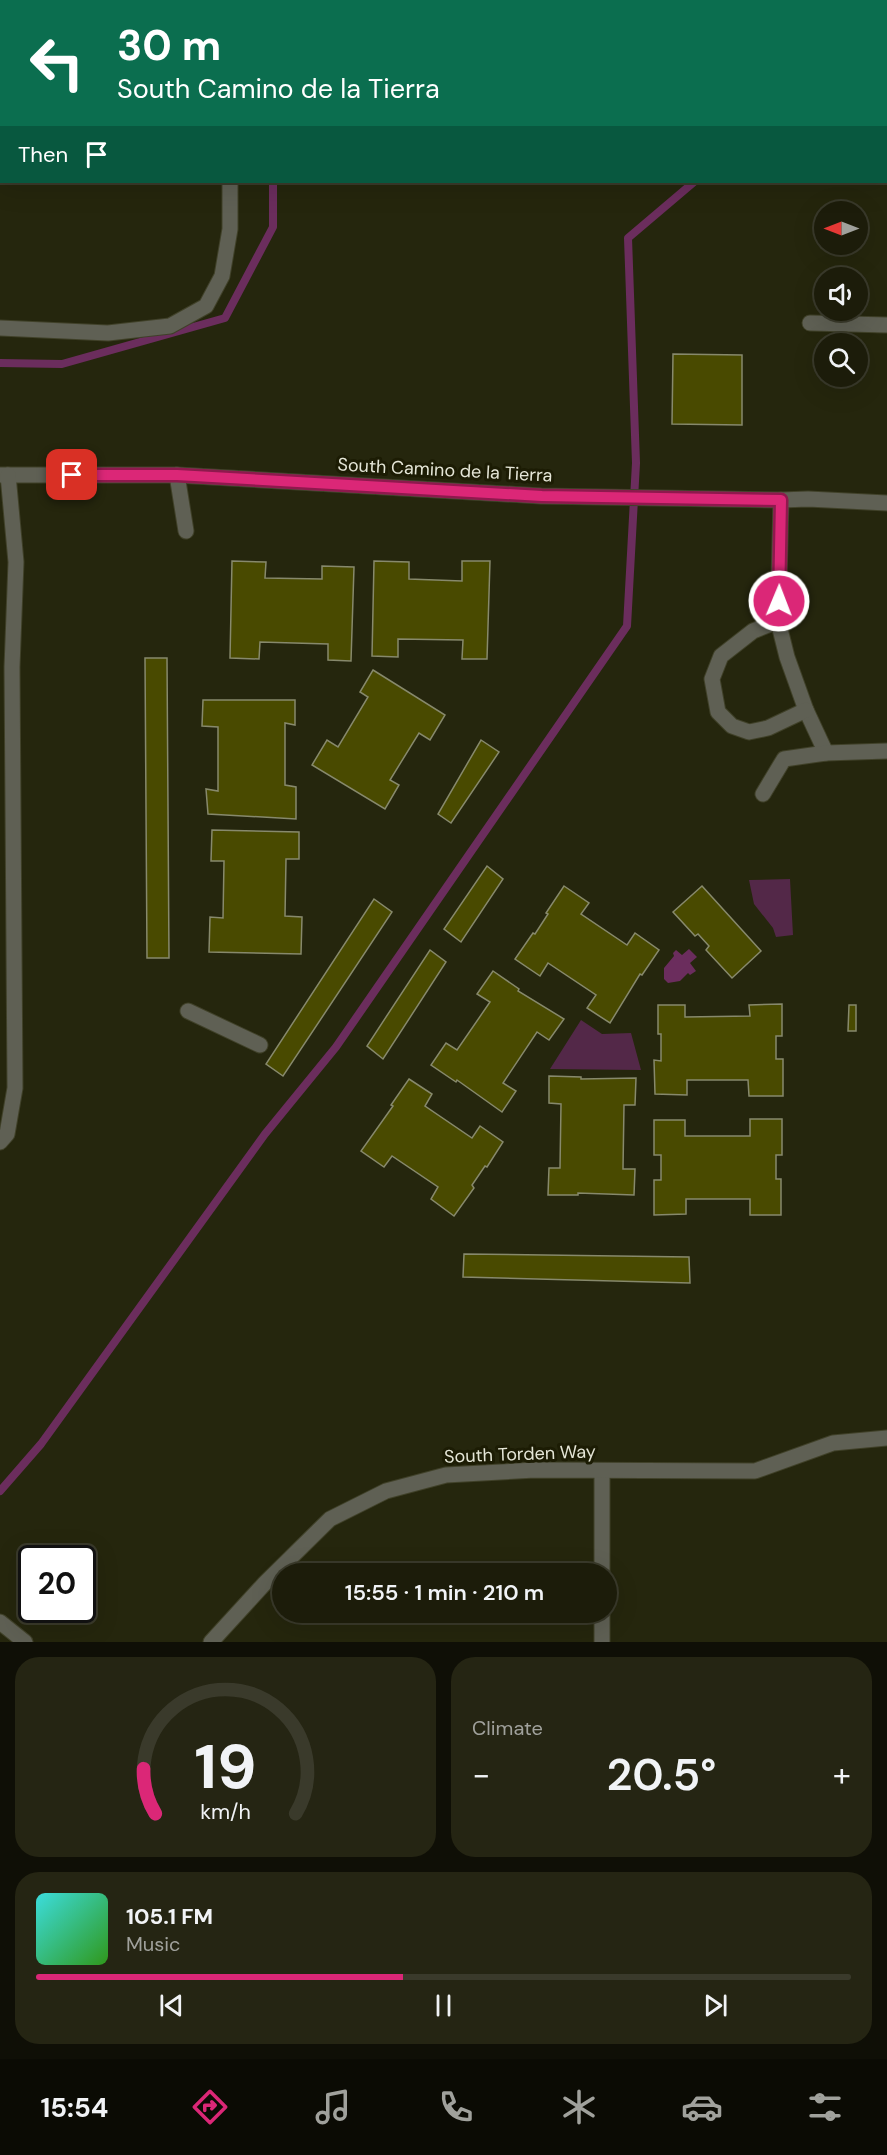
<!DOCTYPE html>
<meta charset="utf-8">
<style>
body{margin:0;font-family:"DM Sans",sans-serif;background:#252513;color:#f1f3f6;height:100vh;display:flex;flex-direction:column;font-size:22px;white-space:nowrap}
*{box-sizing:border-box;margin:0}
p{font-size:20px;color:#a0a19c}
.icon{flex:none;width:33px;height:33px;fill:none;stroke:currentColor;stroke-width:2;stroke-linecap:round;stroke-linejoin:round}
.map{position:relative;height:1642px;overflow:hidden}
.details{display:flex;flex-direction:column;gap:15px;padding:15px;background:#0f0f06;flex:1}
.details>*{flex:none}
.top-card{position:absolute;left:0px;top:0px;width:888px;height:183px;box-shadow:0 6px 24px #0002,0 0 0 2px #3a3a2b;background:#0b6e4f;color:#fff;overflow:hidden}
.needle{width:39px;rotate:270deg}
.controls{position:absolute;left:814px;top:201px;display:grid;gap:12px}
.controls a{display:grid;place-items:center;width:54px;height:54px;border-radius:50%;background:#1c1c0a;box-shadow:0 6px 24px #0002,0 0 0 2px #3a3a2b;font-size:30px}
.speed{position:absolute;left:18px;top:1545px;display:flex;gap:12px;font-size:30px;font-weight:700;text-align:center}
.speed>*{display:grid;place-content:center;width:78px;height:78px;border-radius:50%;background:#1c1c0a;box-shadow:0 6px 24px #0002,0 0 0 2px #3a3a2b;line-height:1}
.speed .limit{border:3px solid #111;border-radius:9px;background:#fff;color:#111}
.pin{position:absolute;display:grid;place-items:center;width:51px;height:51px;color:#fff;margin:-26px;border-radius:12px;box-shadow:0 3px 9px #0006}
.me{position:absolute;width:66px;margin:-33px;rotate:1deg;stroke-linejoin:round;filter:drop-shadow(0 0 4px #0008)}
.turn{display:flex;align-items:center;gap:21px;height:126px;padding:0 18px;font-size:27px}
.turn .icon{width:78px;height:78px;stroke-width:2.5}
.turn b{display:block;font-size:42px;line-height:51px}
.then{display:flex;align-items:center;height:57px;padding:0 18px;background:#0003;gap:12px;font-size:22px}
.big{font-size:45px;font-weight:600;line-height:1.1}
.details .tile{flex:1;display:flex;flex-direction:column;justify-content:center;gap:9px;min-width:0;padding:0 21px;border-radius:24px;background:#252513}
.details .dial{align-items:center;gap:0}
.dial svg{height:156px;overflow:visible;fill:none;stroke:#3a3a2b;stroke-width:7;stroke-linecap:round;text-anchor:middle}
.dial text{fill:#f1f3f6;stroke:none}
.song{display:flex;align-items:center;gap:18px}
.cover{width:72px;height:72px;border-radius:9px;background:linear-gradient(135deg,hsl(180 70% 55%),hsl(110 70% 35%))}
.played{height:6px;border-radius:3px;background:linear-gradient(90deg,#db2777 45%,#3a3a2b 45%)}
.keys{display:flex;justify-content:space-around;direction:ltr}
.heat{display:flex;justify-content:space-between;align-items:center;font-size:33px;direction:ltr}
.details .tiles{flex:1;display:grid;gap:15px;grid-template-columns:1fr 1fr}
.tile:last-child{grid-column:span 2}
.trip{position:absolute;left:272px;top:1563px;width:345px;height:60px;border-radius:30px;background:#1c1c0a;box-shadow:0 6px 24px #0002,0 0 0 2px #3a3a2b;font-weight:600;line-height:60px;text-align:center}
.tab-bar{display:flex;height:96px;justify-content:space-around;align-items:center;background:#0b0b04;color:#a0a19c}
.tab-bar .icon{width:42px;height:42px}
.tab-bar .selected{color:#db2777}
.tab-bar b{font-size:27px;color:#f1f3f6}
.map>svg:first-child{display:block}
</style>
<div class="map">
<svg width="887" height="1642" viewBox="0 0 887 1642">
<rect width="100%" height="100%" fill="#25260d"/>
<g fill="#532848">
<path d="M790 879 793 935 776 937 773 928 754 904 749 880Z"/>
<path d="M581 1020 602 1034 631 1033 641 1070 550 1069Z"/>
</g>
<path fill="#6b2d5d" d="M689 949 697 957 690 963 696 971 690 975 688 973 680 981 668 983 664 979V968L674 956 673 953 676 950 682 955Z"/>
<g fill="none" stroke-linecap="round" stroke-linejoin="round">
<g stroke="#6b2d5d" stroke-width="8">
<path d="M270 0V2"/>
<path d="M0 363 62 364 225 318 273 227V182"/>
<path d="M0 1491 41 1444 265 1134 336 1047 627 626 636 463 628 238 694 182"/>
</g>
</g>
<g fill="#494a00" stroke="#87896c" stroke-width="1.5">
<path d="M673 354 742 355V425L672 424Z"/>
<path d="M232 561 266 562 265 578 322 579V566L354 567 351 661 328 660V644L260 642 259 659 230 658Z"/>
<path d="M374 561 409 562V579L462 581V561H490L487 659H462L463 640 398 639V657L372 656Z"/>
<path d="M145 658H167L169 958H147Z"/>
<path d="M373 670 445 715 430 740 419 733 390 780 399 785 385 809 312 765 327 740 338 747 368 697 360 692Z"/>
<path d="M203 700H295V725L285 723V785L296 787V819L208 814 206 789 218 791V727L202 726Z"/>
<path d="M481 740 499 752 451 823 438 814Z"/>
<path d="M212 830 299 832V859H286L285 916 302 917 301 954 209 952 210 917 223 918 224 861H211Z"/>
<path d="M487 866 503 879 461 942 444 929Z"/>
<path d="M564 886 589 903 581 914 627 945 635 933 659 950 642 975 640 974 610 1023 587 1008 596 995 548 963 540 976 515 959 533 933 535 934 548 914 546 913Z"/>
<path d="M702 886 761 951 732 978 706 950 709 946 698 934 695 936 673 912Z"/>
<path d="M374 899 392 912 283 1076 266 1064Z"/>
<path d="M430 950 446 962 383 1059 367 1046Z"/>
<path d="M493 971 519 989 518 991 564 1019 549 1040 537 1032 503 1083 516 1091 502 1112 457 1080 456 1082 431 1065 446 1043 457 1050 490 1002 477 994Z"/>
<path d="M782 1004V1036H776V1059H783V1096H749L748 1080H687V1095L655 1094 654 1060 661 1061V1034H658V1005H685V1017L750 1016 749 1005Z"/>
<path d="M849 1005H856V1031H848Z"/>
<path d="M549 1076 581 1077V1079L636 1078 635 1105H624L623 1169H635L634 1195 578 1193V1195H548L549 1168H560L561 1104 549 1103Z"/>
<path d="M409 1079 432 1094 425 1106 472 1138 480 1126 503 1142 487 1167 485 1166 472 1185 474 1188 454 1216 431 1199 438 1187 392 1156 384 1167 361 1151 393 1106 391 1105Z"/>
<path d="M750 1119H782V1155H776V1179H781V1215H750V1199H686V1214L654 1215V1180H661V1155H654V1120H685V1136H750Z"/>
<path d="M464 1254 689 1257 690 1283 463 1277Z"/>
</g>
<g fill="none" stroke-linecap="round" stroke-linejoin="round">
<defs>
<g id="minor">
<path d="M230 2V0"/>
<path d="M0 84 2 87"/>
<path d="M810 323 887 325"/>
<path d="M0 328 108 333 170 326 206 306 222 276 230 229V182"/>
<path d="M0 475H177L541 496 781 500 808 499 887 503"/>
<path d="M177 475 186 531"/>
<path d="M781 500 778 621 787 657 806 710 826 753"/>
<path d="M778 621 753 631 721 656 712 679 718 712 732 726 749 732 768 728 806 710"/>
<path d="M763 794 784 759 826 753 887 751"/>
<path d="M188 1011 260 1045"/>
<path d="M0 1142 7 1134 15 1088 12 667 16 562 8 475"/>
<path d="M602 1471V1574"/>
<path d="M602 1612V1642"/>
<path d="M0 1622 25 1642"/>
<path d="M211 1642 265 1583 330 1519 386 1491 446 1475 535 1470 755 1471 833 1443 887 1438"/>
</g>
</defs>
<use href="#minor" stroke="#404129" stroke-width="17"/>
<use href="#minor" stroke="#5f6054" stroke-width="15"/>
</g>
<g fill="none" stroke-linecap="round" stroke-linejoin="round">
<defs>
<path id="route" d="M72 475H177L542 496 781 500 779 601"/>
</defs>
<use href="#route" stroke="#8e194d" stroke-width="15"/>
<use href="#route" stroke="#db2777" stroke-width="10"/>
</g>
<g text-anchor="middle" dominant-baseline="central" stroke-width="6" stroke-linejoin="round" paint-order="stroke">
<g font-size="18" fill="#e5e6d7" stroke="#1c1c04">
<text transform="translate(445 470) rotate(3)">South Camino de la Tierra</text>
<text transform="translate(520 1454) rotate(-2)">South Torden Way</text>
</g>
</g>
</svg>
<div class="controls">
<a><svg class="needle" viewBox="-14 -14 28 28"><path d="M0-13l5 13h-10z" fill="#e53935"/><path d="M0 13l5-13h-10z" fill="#a0a19c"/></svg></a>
<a><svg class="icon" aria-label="sound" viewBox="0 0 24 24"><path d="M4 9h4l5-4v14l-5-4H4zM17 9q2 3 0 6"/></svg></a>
<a><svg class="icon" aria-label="search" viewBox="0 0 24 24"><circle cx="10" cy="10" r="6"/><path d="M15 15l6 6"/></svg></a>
</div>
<div class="speed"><div class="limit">20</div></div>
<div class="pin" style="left:72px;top:475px;background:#d93025"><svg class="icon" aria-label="arrive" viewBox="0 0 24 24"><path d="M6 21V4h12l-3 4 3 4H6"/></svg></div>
<svg class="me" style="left:779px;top:601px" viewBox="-20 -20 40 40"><circle r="17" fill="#db2777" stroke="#fff" stroke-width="3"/><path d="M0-11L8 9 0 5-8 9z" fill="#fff"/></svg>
<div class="trip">15:55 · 1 min · 210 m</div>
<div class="top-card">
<div class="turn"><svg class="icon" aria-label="left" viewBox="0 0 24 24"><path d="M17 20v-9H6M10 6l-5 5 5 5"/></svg><div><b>30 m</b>South Camino de la Tierra</div></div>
<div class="then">Then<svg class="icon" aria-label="arrive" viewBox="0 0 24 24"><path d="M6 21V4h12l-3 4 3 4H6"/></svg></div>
</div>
</div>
<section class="details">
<div class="tiles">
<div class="tile dial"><svg viewBox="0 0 100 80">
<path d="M14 69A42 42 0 1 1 86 69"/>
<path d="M14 69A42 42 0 0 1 8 46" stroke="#db2777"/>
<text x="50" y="56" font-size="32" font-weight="700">19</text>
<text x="50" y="72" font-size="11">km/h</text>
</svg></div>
<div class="tile"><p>Climate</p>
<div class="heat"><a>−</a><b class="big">20.5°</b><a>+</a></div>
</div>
<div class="tile">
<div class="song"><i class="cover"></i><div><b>105.1 FM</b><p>Music</p></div></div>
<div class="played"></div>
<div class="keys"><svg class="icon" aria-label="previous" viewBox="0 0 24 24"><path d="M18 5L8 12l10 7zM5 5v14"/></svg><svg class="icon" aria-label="pause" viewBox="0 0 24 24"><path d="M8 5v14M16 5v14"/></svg><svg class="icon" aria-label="next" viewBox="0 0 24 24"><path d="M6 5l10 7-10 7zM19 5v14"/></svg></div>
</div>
</div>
</section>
<nav class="tab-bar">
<b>15:54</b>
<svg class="icon selected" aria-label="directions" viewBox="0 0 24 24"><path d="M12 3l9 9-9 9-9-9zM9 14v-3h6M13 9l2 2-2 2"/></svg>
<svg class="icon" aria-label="music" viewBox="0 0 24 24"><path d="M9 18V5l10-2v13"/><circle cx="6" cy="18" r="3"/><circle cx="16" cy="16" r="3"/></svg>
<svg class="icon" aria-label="phone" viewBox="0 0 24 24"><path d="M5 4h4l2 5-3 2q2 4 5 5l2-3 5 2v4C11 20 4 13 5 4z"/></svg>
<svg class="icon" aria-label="climate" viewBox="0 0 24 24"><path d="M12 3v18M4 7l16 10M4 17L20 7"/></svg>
<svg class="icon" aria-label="car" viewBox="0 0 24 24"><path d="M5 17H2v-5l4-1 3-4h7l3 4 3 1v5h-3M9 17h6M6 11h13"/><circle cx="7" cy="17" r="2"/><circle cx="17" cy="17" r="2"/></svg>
<svg class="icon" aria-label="filters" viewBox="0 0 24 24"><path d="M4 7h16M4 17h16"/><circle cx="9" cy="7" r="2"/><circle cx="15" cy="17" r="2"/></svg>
</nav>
